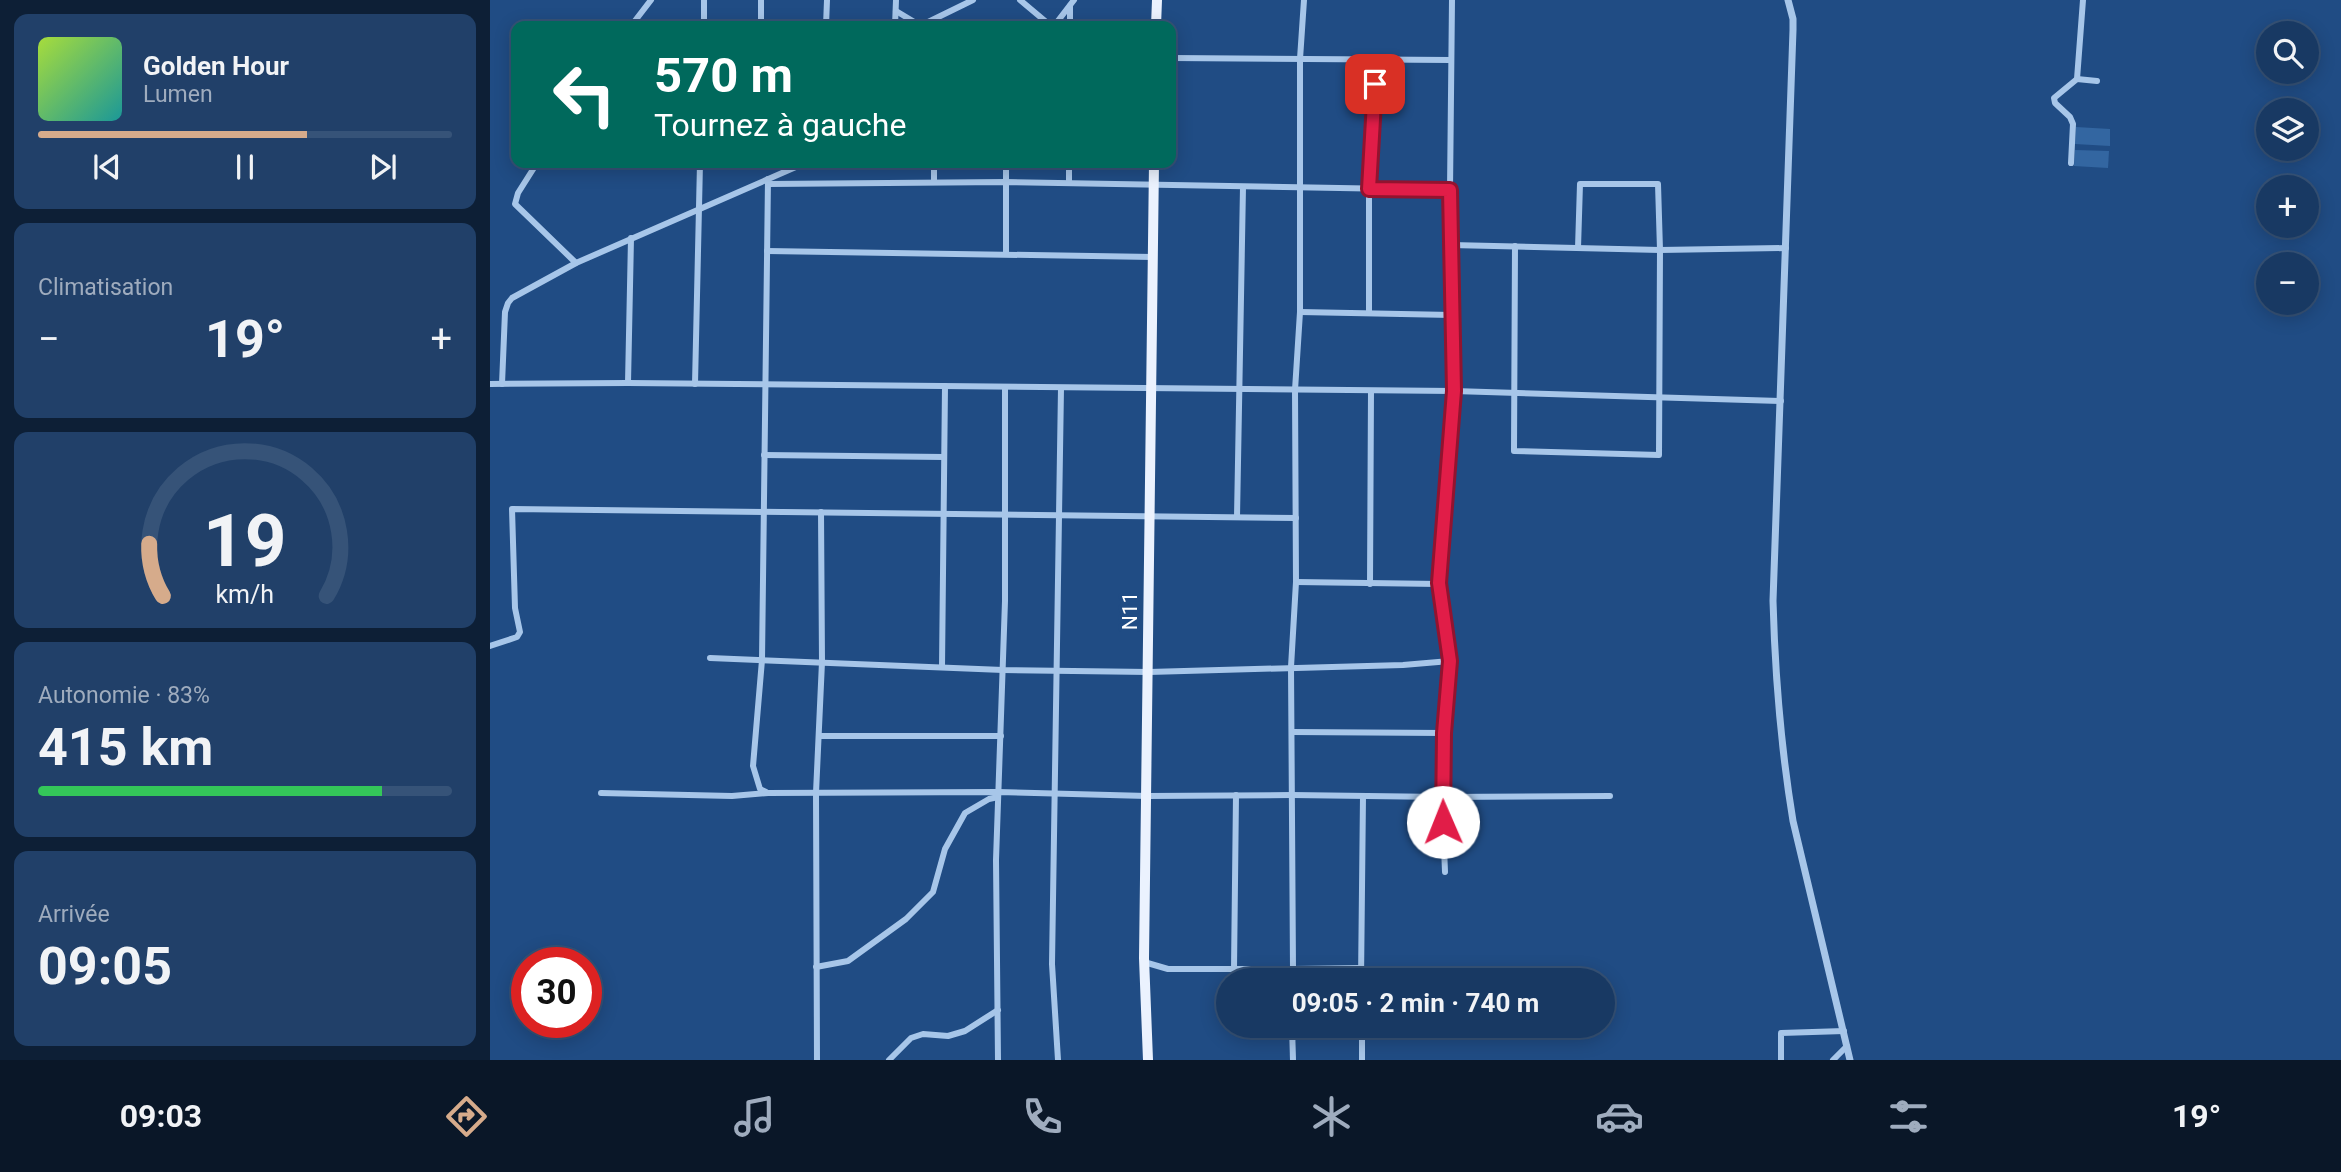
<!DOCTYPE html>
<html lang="fr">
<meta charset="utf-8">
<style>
body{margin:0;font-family:Roboto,sans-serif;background:#214069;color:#f1f3f6;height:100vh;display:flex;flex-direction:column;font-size:26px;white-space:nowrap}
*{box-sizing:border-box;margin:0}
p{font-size:23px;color:#9facbe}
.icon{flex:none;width:38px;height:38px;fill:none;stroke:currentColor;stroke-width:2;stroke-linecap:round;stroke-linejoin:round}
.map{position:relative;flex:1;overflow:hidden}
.panel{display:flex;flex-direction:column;gap:14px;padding:14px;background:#0d1f36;width:490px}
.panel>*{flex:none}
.top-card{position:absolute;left:21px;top:21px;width:665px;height:147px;border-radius:14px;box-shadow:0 4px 18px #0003,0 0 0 2px #365378;background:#00695c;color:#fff;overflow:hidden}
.buttons{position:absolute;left:1766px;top:21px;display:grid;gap:14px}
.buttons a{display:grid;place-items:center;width:63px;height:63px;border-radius:50%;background:#183963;box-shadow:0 4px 18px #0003,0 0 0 2px #365378;font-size:35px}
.speed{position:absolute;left:21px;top:947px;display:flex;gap:14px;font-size:35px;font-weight:700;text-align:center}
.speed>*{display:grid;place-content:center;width:91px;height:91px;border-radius:50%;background:#183963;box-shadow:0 4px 18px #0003,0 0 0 2px #365378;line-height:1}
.speed .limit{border:10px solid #d22;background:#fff;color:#111}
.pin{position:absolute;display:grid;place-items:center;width:60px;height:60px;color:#fff;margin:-30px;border-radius:14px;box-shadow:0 4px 10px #0006}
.me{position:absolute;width:77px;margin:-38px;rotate:359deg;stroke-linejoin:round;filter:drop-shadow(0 0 5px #0008)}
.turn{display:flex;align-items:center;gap:24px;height:147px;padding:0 28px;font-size:32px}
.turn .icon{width:91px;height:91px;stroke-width:2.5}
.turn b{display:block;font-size:49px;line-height:60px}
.big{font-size:52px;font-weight:700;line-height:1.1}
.panel .tile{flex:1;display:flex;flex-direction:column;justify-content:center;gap:10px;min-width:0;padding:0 24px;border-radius:14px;background:#214069}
.panel .dial{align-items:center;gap:0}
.dial svg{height:182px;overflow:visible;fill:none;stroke:#365378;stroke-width:7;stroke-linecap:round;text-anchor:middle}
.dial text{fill:#f1f3f6;stroke:none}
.song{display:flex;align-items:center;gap:21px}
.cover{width:84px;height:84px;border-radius:10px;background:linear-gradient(135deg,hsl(80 70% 55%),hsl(180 70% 35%))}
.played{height:7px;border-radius:4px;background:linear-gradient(90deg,#d6ab8b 65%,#365378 65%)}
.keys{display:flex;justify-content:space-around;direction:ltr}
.heat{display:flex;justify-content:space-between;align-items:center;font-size:38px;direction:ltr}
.charge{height:10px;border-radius:5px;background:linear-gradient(90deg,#34c759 83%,#365378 0)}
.trip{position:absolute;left:726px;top:968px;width:399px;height:70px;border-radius:35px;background:#183963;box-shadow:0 4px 18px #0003,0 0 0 2px #365378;font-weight:700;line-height:70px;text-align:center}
.dock{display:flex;height:112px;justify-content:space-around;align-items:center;background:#0a1728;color:#9facbe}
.dock .icon{width:49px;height:49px}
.dock .active{color:#d6ab8b}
.dock b{font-size:32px;color:#f1f3f6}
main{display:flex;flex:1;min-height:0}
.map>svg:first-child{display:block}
</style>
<main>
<section class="panel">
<div class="tile">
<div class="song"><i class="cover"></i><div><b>Golden Hour</b><p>Lumen</p></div></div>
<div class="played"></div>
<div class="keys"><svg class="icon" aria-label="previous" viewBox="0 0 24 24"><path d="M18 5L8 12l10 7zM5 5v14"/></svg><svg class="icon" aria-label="pause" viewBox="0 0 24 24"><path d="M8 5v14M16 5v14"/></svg><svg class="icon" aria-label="next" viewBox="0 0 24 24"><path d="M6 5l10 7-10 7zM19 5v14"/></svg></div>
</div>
<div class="tile"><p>Climatisation</p>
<div class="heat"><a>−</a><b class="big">19°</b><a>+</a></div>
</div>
<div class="tile dial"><svg viewBox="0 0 100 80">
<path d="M14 69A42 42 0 1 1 86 69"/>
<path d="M14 69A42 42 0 0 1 8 46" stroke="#d6ab8b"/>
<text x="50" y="56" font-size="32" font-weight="700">19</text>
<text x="50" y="72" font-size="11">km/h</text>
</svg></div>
<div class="tile"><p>Autonomie · 83%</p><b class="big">415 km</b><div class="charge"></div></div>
<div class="tile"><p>Arrivée</p><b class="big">09:05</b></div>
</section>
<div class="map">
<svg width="1851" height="1060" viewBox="0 0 1851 1060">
<rect width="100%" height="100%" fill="#204c84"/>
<g fill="#3366a1">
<path d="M1586 127 1620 129V146L1585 144Z"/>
<path d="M1585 150 1619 151 1618 168 1584 166Z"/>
</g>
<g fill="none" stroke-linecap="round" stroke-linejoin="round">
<g stroke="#a7c6e9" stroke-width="6">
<path d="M530 0 561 26"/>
<path d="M814 0 810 59V312L805 390 806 582 801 667 803 969 871 968"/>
<path d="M406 11 426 23 434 24 483 0"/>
<path d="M141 26 161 0"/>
<path d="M214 26V0"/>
<path d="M271 26V0"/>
<path d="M336 26 337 0"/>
<path d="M405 26 406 0"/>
<path d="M564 26 584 0"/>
<path d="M580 26V6"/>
<path d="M681 58 961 60"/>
<path d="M1587 79 1607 81"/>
<path d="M47 163 28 193 25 204 86 263"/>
<path d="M444 163V181"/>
<path d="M1581 163 1583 124 1580 117 1565 103 1564 98 1587 79 1593 0"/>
<path d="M579 183V163"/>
<path d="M278 184 516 182 960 190"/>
<path d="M961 245 1170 250 1296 248"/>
<path d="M1025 246 1024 451 1169 455 1170 250 1168 184H1090L1088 248"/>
<path d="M277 251 663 257"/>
<path d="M516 254V163"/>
<path d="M810 312 962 315"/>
<path d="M879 313V189L887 59"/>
<path d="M138 383 141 238"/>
<path d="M0 384 138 383 964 391 1291 401"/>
<path d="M12 384 15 312 18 303 22 298 86 263 315 163"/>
<path d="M205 384 210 163"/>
<path d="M274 455 454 457"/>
<path d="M747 517 753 187"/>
<path d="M806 582 949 584"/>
<path d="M880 584 881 391"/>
<path d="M0 646 27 637 30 632 25 608 22 509 806 518"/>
<path d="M220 658 513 670 659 672 913 665 960 661"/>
<path d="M452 667 455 386"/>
<path d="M802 732 954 733"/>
<path d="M329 736H511"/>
<path d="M276 792 270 789 263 766 272 660 278 179"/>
<path d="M111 793 242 796 278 793 508 792 657 796 802 795 952 797 1120 796"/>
<path d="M955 872 952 797 960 661 949 584 964 391 960 190 962 0"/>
<path d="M654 962 678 969H803L802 980"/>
<path d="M326 967 358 961 416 919 443 892 455 849 475 813 499 799 508 797"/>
<path d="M744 969 746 795"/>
<path d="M871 980 873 796"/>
<path d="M802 1026 803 1060"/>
<path d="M872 1026V1060"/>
<path d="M327 1060 326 793 332 662 331 512"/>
<path d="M399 1060 421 1038 433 1034 458 1036 475 1031 508 1010"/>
<path d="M508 1060 506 860 515 601V387"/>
<path d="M568 1060 562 964 571 388"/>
<path d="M1291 1060V1033L1354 1031"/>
<path d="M1343 1060 1357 1046"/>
</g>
<path stroke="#a7c6e9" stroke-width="7" d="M1298 0 1303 19V30L1283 601C1285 674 1291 748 1303 821L1360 1060"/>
<g stroke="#ebf2fe" stroke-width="10">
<path d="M666 26 667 0"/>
<path d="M658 1060 654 958 664 163"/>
</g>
</g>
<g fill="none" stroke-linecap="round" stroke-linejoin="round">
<defs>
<path id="route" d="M885 84 879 189 960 190 964 391 949 583 960 661 954 733 953 822"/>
</defs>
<use href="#route" stroke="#92132f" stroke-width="18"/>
<use href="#route" stroke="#e11d48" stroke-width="12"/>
</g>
<g text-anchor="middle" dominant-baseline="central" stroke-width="7" stroke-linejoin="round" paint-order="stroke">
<g font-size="21" fill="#fff" stroke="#204c84">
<text transform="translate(640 611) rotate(-90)">N11</text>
</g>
</g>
</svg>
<div class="buttons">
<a><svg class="icon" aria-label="search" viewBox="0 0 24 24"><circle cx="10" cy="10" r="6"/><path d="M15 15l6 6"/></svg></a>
<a><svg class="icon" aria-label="layers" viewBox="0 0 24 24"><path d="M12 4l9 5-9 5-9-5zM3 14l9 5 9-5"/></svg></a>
<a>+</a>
<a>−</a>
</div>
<div class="speed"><div class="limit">30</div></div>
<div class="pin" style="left:885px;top:84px;background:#d93025"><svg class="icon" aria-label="arrive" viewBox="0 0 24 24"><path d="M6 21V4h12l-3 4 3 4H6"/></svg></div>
<svg class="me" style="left:953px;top:822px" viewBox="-20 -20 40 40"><circle r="19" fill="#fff"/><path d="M0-13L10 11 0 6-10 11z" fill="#e11d48"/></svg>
<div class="trip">09:05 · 2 min · 740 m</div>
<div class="top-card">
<div class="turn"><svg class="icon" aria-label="left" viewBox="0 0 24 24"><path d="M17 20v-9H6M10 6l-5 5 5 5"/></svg><div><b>570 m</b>Tournez à gauche</div></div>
</div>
</div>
</main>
<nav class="dock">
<b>09:03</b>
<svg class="icon active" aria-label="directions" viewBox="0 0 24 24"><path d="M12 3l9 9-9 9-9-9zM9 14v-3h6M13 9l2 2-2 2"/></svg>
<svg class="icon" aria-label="music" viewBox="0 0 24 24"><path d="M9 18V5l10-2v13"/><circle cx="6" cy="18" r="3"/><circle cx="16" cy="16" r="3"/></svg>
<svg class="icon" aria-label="phone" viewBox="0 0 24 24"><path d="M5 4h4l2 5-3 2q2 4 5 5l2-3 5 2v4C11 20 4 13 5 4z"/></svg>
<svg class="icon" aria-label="climate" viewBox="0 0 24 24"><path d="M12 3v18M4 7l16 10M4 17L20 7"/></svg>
<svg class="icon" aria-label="car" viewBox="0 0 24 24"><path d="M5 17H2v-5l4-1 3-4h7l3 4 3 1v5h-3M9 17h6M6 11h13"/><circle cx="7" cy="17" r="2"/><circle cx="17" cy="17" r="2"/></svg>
<svg class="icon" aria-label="filters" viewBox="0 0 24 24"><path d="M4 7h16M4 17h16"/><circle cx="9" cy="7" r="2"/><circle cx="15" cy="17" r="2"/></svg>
<b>19°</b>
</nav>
